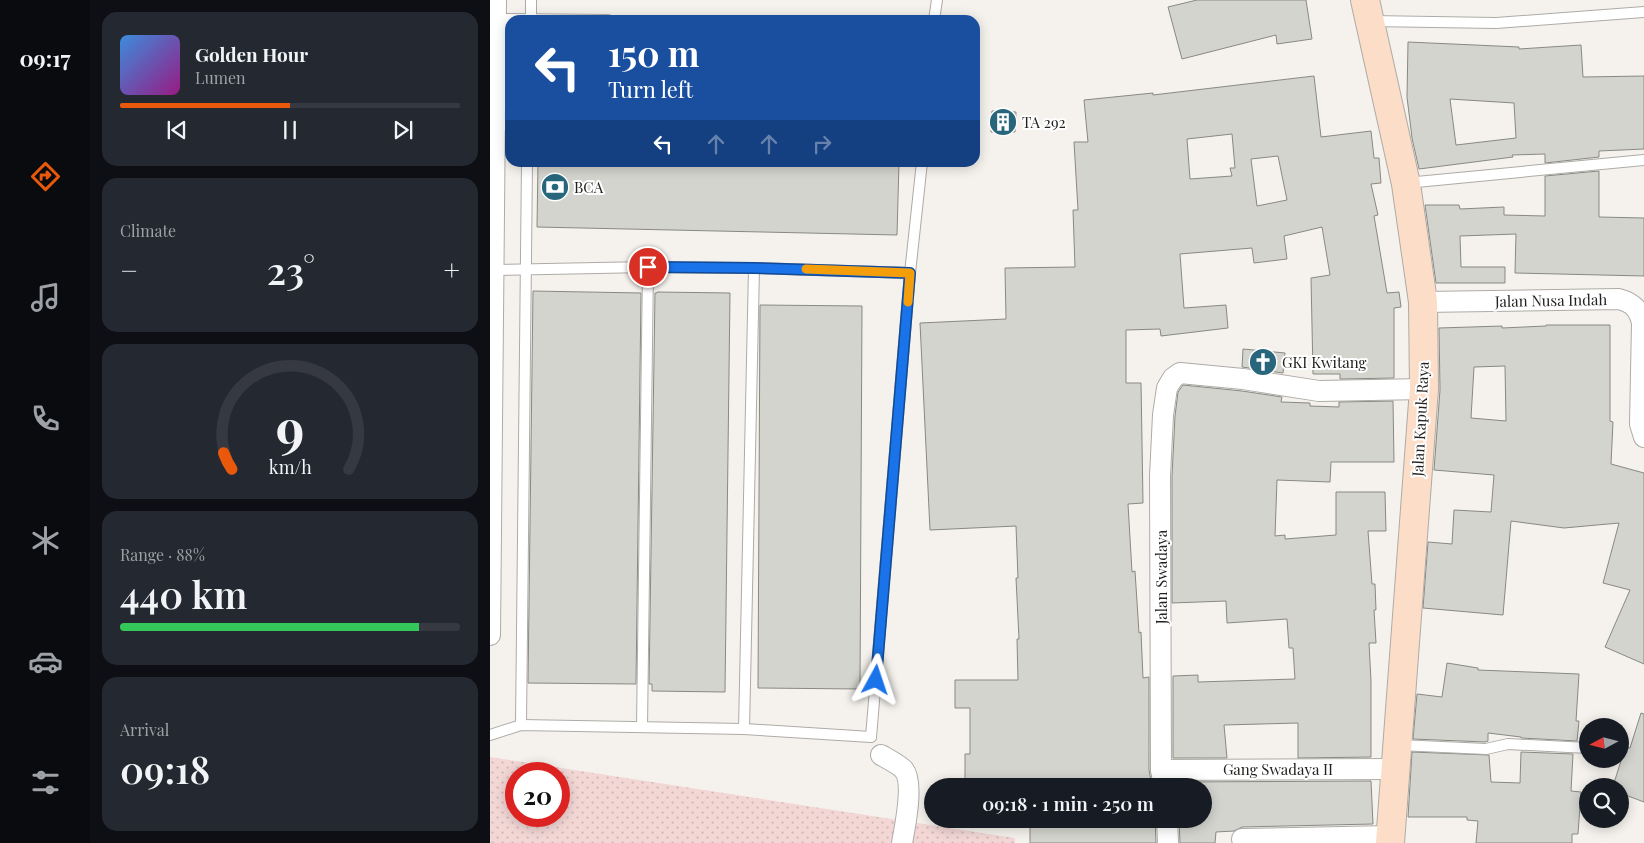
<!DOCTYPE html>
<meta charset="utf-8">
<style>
body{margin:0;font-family:"Playfair Display",serif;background:#242831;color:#f1f3f6;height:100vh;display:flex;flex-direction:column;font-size:19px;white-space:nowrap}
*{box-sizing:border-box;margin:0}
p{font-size:16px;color:#9ea1a6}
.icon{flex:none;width:28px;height:28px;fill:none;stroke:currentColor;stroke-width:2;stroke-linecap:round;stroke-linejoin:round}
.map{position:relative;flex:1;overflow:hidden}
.side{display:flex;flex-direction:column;gap:12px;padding:12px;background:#0d0f14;width:400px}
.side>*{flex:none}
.guide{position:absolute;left:15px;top:15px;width:475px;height:152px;border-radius:15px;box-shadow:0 2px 12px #0003;background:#1a4fa0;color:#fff;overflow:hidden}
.needle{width:32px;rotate:263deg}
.tools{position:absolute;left:1089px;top:718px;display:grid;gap:10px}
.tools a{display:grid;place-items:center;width:50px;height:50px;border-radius:50%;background:#171b24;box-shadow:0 2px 12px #0003;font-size:25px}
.speed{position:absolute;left:15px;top:762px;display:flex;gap:10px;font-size:25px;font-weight:700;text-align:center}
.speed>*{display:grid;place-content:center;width:65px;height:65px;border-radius:50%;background:#171b24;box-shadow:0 2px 12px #0003;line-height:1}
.speed .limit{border:8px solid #d22;background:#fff;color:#111}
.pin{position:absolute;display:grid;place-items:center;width:42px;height:42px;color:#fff;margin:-21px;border:2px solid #fff;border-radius:50%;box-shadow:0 1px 5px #0007}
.me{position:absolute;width:55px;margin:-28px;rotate:5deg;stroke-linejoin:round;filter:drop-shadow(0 0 4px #0008)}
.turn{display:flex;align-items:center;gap:18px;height:105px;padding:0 20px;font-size:22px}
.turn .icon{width:65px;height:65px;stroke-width:2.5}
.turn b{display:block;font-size:35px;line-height:42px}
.lanes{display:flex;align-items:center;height:48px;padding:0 20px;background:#0003;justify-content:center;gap:25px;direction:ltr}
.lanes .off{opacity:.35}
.big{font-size:38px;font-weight:600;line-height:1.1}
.side .card{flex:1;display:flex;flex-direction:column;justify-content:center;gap:8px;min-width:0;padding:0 18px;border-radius:15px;background:#242831}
.side .dial{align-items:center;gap:0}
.dial svg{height:130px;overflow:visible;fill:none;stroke:#363941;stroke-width:7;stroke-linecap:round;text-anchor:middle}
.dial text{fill:#f1f3f6;stroke:none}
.song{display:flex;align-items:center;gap:15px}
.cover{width:60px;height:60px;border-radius:8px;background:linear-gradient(135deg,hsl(210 70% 55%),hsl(310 70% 35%))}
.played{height:5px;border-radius:2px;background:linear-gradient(90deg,#ea580c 50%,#363941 50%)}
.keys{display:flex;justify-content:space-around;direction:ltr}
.heat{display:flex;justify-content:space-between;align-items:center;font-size:28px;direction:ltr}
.charge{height:8px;border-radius:4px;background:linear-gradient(90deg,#34c759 88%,#363941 0)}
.trip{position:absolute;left:434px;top:778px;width:288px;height:50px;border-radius:25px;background:#171b24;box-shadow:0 2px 12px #0003;font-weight:600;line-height:50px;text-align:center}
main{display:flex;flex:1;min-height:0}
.tab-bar{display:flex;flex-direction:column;width:90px;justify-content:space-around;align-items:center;background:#090b0e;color:#9ea1a6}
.tab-bar .icon{width:35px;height:35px}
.tab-bar .active{color:#ea580c}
.tab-bar b{font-size:22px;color:#f1f3f6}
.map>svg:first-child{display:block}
</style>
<main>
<nav class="tab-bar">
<b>09:17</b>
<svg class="icon active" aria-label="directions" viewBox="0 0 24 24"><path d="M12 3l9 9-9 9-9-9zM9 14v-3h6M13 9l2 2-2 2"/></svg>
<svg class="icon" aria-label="music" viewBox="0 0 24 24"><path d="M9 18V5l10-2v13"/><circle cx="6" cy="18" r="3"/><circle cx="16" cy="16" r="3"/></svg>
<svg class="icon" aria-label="phone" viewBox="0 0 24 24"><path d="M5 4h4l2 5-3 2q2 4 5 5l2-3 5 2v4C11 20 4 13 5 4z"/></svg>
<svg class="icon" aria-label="climate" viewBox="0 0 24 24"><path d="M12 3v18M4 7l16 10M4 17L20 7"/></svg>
<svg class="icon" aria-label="car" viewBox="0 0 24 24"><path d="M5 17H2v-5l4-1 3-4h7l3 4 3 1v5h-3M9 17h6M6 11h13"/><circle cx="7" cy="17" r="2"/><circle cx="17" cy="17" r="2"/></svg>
<svg class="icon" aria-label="filters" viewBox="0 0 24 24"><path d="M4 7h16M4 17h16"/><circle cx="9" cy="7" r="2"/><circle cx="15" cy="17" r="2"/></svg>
</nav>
<section class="side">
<div class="card">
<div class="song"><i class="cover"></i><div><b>Golden Hour</b><p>Lumen</p></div></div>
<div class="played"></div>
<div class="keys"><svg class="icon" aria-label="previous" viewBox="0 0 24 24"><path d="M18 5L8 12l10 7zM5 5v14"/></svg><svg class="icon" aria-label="pause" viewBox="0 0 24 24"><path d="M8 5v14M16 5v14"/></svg><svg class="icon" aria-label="next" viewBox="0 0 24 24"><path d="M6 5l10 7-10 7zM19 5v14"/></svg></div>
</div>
<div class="card"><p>Climate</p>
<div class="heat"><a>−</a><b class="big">23°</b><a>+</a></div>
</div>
<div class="card dial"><svg viewBox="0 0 100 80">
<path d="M14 69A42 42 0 1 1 86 69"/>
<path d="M14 69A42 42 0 0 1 9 59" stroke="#ea580c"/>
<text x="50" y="56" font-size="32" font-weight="700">9</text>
<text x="50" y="72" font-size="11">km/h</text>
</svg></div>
<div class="card"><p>Range · 88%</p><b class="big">440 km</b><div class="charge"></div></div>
<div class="card"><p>Arrival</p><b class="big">09:18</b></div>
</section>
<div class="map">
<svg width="1154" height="843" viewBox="0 0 1154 843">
<defs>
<pattern id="grass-dots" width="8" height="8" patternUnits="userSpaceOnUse" patternTransform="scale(1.25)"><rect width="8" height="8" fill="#f2d7d5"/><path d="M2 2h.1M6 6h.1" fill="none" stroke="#cfb8b6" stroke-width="1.8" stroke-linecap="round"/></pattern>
</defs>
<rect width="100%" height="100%" fill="#f5f2ed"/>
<path fill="url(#grass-dots)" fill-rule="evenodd" d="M0 757 525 838V843H0ZM26 774H69V816H26Z"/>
<g fill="#d3d4ce" stroke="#898984" fill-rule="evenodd">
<path d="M707 0H816L822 39 787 44 786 35 692 59 678 7Z"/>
<path d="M918 42 1029 47V49L1091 45 1093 77 1154 76V149L1109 151V157L1055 163V154L1022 155 1023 157 929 169 922 138 917 97ZM960 99 1024 103 1026 138 966 145Z"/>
<path d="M824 76 831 137 881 131 884 158H889L891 183 881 184 888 215 884 216 897 293 909 292 911 307 904 308V378L850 379V374H823L821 278 840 275 832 227 794 236 797 259 764 263 762 248 690 254 694 308 736 305 738 328 671 336 670 329 636 330V383H651L653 503 638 504 642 572 645 571 649 633 651 632 653 678 659 677V770L662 786H475V754H480V708H465V680H528L527 639H529L526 578H528L526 526 440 530 430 323 516 319 515 268 585 267 583 210H588L584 142H598L594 100 663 93V95ZM742 134 745 168H740L742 176 700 179 697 139ZM788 156 797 200 767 206 761 159Z"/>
<path d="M502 111 526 112 525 132H501Z"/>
<path d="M48 162H409L407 235 47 227Z"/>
<path d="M1109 171V217L1154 218V276L1025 273 1026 234 970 236 971 267H1015V283H946L935 205H969L970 209 1014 207V215L1055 216V176Z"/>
<path d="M43 291 151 293 146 684 38 683Z"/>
<path d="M167 292 240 293 235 692 162 691V684H159L165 293H167Z"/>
<path d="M270 305 372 306 370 689 268 688Z"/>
<path d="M1056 325H1120V421L1123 422 1121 464 1154 473V664L1115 647 1140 590 1113 583 1129 523 1074 528 1021 521 1013 615 933 608 938 542 962 544 964 510 1001 512 1004 475 944 470 950 390 949 328 1012 326V328L1056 326ZM1015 366 1016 421 981 418 984 367Z"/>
<path d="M753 349 795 353 793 373 752 367Z"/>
<path d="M693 385 752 391 792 397 791 402 820 403V406L849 407V402L903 401 904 462H841L840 482 787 480 785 536 795 535V539L846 535V492H895L896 531H878L882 584H885L886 610H884L886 643H879L881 681V757L808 758V723L734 725 737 758H683V676L708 675V682L805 679 803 648H799L797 619 737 623 736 601 682 603V476L685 416 688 392Z"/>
<path d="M957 663 988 668V670L1089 674 1086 721H1089L1087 741 1031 738V737L998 733V741L995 742 923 739 927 694 952 697Z"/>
<path d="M1151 713 1154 714V802L1130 793V786H1123L1131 761 1128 760 1130 759 1132 746 1140 748Z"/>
<path d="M922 752 999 755 1001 782 1030 783 1031 752 1083 754 1081 791 1091 792 1088 834H1082V843H986L988 821 977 820V817H918Z"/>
<path d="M881 781 883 824 752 827 744 831 726 832 725 843H690L689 819H712V786H686L685 782Z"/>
<path d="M540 819H665L666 843H540Z"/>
</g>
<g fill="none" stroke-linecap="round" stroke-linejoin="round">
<defs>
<g id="lane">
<path d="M41 0V20"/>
<path d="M6 19 118 20"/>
<path d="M444 20 447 0"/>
<path d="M881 21 1006 23 1154 12"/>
<path d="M5 125H20"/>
<path d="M916 183 1154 160"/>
<path d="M1 270 158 267 264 268 420 273"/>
<path d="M31 725 37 162"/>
<path d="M152 727 158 267"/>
<path d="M254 729 264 268"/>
<path d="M0 735 31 725 254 729 381 737"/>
<path d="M381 737 420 273 432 162"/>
<path d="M909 745 996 749 1018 744 1098 748"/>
</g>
<g id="street">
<path d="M933 302 1129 299C1143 303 1149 309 1152 323L1150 424 1154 437"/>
<path d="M0 635 6 0"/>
<path d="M391 755C396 758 410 765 414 770 424 783 415 827 412 843"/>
<path d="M671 770 905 769"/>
<path d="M674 786 671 770 670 476 673 415 677 388 683 378 690 373 753 379 829 391 934 389"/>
<path d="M677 819 678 843"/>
<path d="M752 839 900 836"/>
</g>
<path id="secondary" d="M875 0 916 184 933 302 934 389 900 843"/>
</defs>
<use href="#lane" stroke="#aeaba7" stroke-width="12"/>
<use href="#street" stroke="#aeaba7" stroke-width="22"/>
<use href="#secondary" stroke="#aeaba7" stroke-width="30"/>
<use href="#lane" stroke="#fff" stroke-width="10"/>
<use href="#street" stroke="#fff" stroke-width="20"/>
<use href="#secondary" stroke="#fcddc8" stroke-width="28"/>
</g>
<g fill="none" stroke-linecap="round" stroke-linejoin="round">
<defs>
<path id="route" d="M158 267 264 268 420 273 386 680"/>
</defs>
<use href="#route" stroke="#114b97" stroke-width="12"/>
<use href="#route" stroke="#1a73e8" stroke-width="9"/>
<path stroke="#f59e0b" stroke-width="9" d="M316 269 420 273 418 302"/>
</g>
<defs>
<symbol id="building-disc" viewBox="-11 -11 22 22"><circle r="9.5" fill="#27667b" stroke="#fff"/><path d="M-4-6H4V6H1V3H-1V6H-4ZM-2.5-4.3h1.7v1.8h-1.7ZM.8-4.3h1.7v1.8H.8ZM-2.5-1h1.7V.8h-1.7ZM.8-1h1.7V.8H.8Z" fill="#fff"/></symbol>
<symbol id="bank-disc" viewBox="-11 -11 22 22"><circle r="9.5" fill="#27667b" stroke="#fff"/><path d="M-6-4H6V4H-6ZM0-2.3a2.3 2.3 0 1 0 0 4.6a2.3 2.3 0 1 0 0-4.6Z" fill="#fff"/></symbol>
<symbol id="church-disc" viewBox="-11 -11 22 22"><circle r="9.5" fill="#27667b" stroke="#fff"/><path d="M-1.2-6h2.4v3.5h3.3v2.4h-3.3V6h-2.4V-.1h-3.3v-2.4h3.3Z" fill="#fff"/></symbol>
</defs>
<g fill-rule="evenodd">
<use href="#building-disc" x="497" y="106" width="32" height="32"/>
<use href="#bank-disc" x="49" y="171" width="32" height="32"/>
<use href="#church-disc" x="757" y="346" width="32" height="32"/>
</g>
<g text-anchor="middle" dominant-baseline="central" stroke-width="4" stroke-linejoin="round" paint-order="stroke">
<g font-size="15" fill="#22211f" stroke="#fff" text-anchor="start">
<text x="532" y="122">TA 292</text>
<text x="84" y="187">BCA</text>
<text x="792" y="362">GKI Kwitang</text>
</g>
<g font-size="15" fill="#22211f" stroke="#fff">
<text transform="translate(1061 300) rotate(-1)">Jalan Nusa Indah</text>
<text transform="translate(930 419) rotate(-87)">Jalan Kapuk Raya</text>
<text transform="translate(671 577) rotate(-90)">Jalan Swadaya</text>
<text x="788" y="769">Gang Swadaya II</text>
</g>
</g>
</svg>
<div class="tools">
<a><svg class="needle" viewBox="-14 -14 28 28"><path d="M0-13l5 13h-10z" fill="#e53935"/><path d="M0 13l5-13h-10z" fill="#9ea1a6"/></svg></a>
<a><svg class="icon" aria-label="search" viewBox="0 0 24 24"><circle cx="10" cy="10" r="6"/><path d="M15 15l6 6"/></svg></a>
</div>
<div class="speed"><div class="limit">20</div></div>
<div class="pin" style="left:158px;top:267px;background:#d93025"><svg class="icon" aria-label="arrive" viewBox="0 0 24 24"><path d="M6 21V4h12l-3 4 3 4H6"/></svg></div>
<svg class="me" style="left:386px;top:680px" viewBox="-20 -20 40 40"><path d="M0-17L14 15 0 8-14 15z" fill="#1a73e8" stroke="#fff" stroke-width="4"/></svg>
<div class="trip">09:18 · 1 min · 250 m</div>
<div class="guide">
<div class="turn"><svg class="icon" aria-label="left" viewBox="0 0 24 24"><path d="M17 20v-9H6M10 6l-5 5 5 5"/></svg><div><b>150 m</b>Turn left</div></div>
<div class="lanes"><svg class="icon" aria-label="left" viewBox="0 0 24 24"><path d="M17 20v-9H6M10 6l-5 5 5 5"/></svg><svg class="icon off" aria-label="ahead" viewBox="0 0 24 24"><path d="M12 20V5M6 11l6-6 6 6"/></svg><svg class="icon off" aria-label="ahead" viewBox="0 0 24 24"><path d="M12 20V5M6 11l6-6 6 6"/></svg><svg class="icon off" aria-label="right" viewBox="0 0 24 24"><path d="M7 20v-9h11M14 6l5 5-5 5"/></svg></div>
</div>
</div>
</main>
